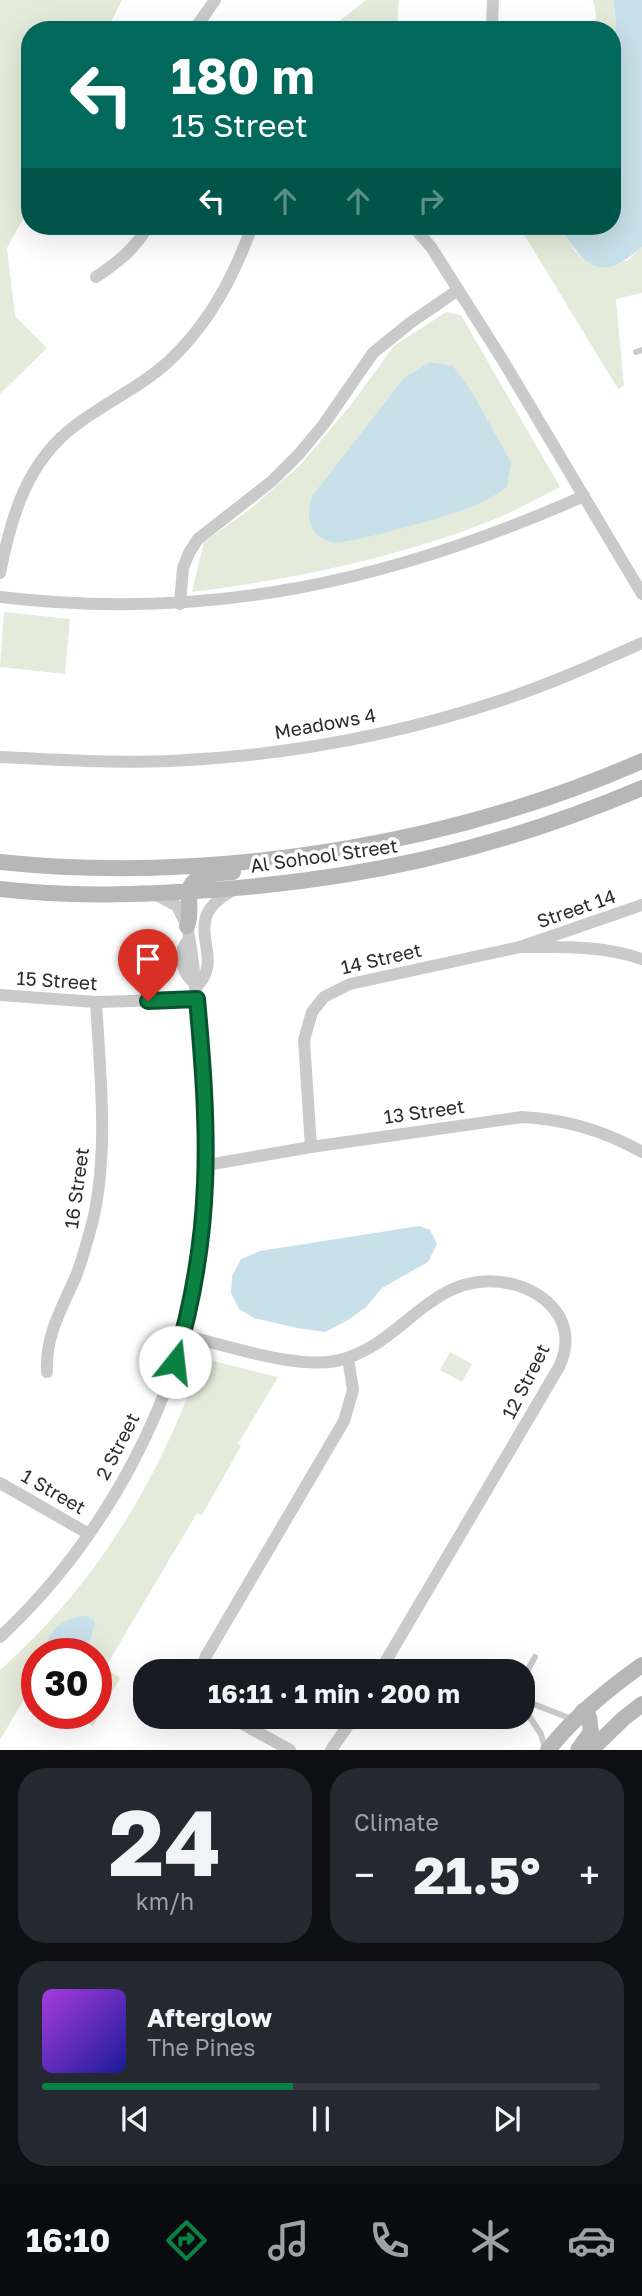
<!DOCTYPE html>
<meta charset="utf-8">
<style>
body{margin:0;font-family:"Golos Text",sans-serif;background:#242831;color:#f1f3f6;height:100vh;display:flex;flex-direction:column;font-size:26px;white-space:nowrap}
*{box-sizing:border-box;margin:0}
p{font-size:23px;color:#9ea1a6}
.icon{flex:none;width:38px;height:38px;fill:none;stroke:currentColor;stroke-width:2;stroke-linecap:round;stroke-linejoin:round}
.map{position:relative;height:1750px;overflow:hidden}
.drawer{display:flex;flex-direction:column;gap:18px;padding:18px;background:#0d0f14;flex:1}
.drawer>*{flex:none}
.banner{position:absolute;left:21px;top:21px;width:600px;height:214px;border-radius:28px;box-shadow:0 7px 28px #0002;background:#00695c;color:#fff;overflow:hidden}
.speed{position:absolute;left:21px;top:1638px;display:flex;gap:14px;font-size:35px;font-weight:700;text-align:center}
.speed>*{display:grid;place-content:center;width:91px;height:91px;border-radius:50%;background:#171b24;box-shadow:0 7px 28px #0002;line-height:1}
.speed .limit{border:10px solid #d22;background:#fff;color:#111}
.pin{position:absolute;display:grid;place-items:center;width:60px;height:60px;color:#fff;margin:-72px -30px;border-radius:50% 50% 50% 0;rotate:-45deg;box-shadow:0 0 7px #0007}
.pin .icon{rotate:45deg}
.me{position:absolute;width:77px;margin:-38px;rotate:16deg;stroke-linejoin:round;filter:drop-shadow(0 0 5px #0008)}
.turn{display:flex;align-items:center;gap:24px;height:147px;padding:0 35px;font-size:32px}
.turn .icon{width:91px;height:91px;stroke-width:2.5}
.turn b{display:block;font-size:49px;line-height:60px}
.lanes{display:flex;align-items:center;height:66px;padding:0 35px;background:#0003;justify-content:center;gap:35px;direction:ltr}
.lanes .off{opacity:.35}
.big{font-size:52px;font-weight:700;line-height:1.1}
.drawer .card{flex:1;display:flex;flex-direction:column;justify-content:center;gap:10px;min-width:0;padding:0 24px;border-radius:28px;background:#242831}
.drawer .dial{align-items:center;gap:0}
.dial b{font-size:91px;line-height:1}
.song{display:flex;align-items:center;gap:21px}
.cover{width:84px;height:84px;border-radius:10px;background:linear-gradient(135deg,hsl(280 70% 55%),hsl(240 70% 35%))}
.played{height:7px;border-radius:4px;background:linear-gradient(90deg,#0b8043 45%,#363941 45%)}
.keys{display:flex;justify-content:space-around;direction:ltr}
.heat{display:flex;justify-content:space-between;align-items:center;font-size:38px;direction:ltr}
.drawer .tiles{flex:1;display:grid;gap:18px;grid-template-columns:1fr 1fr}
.card:last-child{grid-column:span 2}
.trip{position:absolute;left:133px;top:1659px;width:402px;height:70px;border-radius:28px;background:#171b24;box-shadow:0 7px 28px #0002;font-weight:700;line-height:70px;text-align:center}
.tab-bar{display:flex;height:112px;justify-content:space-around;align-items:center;background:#090b0e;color:#9ea1a6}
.tab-bar .icon{width:49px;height:49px}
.tab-bar .on{color:#0b8043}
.tab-bar b{font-size:32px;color:#f1f3f6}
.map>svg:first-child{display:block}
</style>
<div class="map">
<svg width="642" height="1750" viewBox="0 0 642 1750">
<rect width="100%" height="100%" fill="#fff"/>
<g fill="#e5ebdb">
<path d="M0 0H122L107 30H30V206L7 248 15 316 47 348 0 394Z"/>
<path d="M366 0H399L397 30H328Z"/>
<path d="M593 0H613L616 23 613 52 612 30H595L596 14Z"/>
<path d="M519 226H559L575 251 584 259 627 261 642 247V293L616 299 624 386 618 389Z"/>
<path d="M446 312 461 315 560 487C536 499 512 513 488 522 393 559 293 579 192 592L204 542 253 507 301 464 350 406 394 346Z"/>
<path d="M4 612 70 619 65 674 0 667Z"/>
<path d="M450 1352 472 1364 462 1382 440 1370Z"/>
<path d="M214 1361 278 1377 238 1444 241 1446 202 1515 197 1513 105 1668 120 1678 93 1726 70 1713H96V1654H37V1695L29 1691 0 1740V1670C95 1586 156 1485 199 1367Z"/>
</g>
<g fill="#c8e0ea">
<path d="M613 0H642V247C599 284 586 267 559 226H612V52L616 23Z"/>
<path d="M430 362 453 366 473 394 511 462 507 487C495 496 483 502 469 508 452 515 345 546 332 542 308 536 305 514 313 495L404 378Z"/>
<path d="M419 1226 430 1230 437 1244 428 1262 382 1288 366 1307 348 1320 325 1332 297 1328 254 1318 239 1309 231 1293 232 1276 241 1259 260 1251Z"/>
<path d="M88 1616 95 1622C93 1634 89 1644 82 1653L44 1654C46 1630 65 1616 88 1616Z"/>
</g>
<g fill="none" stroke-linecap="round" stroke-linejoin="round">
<g stroke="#cacaca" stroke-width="6">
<path d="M636 352 642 350"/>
<path d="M523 1678 535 1657"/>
<path d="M523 1700 572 1719"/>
<path d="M523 1707 541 1734 545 1748"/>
</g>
<g stroke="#cacaca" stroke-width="12">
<path d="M492 25 493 0"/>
<path d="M194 30 215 0"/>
<path d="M413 226 431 247 502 359 642 594"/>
<path d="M96 277C118 262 135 249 148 226"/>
<path d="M0 573C11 517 27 461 76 425 106 402 141 387 169 361 209 324 234 277 252 226"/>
<path d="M0 597C210 622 392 581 584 496"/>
<path d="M180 604 183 568 189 553 198 539 272 481 299 454 324 424 373 353 410 323 458 290"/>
<path d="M0 757C57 760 113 763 170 761 281 756 393 736 499 701 548 685 595 664 642 643"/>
<path d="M642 905 520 947C561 947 602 945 642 959"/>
<path d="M189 939C176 953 181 971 194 983"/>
<path d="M195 988C231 956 173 921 234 890"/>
<path d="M0 995 96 1002 196 999"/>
<path d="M311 1147 304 1040 312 1012 324 997 350 984 520 947"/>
<path d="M207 1165 311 1147 522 1117C564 1119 605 1131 642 1152"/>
<path d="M183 1335C225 1345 295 1369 336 1361 405 1347 434 1262 516 1285 533 1290 549 1300 559 1316 568 1332 567 1350 559 1367L380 1671"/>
<path d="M47 1372C45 1336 62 1308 76 1276 83 1258 88 1239 93 1220 109 1149 100 1074 96 1002"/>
<path d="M0 1483 89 1534"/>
<path d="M0 1637C106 1538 181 1398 201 1254 210 1184 208 1112 201 1042 197 1004 195 963 187 926L177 906 155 894"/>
<path d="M200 1671 206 1656 344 1421 353 1390 348 1358"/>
<path d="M230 1717 290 1750"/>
<path d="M331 1750 354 1717"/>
</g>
<g stroke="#b7b7b7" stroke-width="16">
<path d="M0 862C210 884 449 846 642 761"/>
<path d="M0 889C65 897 130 895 196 891 357 881 493 851 642 788"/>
<path d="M187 926C191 916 189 908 189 897 187 873 215 874 233 872"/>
<path d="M548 1750C575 1716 607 1690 642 1665"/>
<path d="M578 1750 591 1732 589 1717 583 1711"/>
<path d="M591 1750 624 1718 642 1704"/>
</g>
</g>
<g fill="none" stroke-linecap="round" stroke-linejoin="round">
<defs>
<path id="route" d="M148 1001 197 999C209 1130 214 1233 175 1362"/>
</defs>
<use href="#route" stroke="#07532c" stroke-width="18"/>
<use href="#route" stroke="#0b8043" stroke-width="12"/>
</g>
<g text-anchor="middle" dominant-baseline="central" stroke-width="7" stroke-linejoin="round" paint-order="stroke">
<g font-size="19" fill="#2d2d2d" stroke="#fff">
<text transform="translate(325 723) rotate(-10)">Meadows 4</text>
<text transform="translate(324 855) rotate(-8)">Al Sohool Street</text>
<text transform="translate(576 908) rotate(-19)">Street 14</text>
<text transform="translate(381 958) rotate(-13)">14 Street</text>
<text transform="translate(57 980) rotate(4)">15 Street</text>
<text transform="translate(424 1111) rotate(-8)">13 Street</text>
<text transform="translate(76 1188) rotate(-82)">16 Street</text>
<text transform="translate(525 1381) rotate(-63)">12 Street</text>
<text transform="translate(117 1446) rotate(-63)">2 Street</text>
<text transform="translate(54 1491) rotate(30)">1 Street</text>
</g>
</g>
</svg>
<div class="speed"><div class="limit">30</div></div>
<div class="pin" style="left:148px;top:1001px;background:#d93025"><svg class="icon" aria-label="arrive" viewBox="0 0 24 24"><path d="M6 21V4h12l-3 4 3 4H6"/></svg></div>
<svg class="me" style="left:175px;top:1362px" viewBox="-20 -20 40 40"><circle r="19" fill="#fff"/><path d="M0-13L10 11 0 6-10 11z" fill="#0b8043"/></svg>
<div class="trip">16:11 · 1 min · 200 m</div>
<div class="banner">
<div class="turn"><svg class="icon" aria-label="left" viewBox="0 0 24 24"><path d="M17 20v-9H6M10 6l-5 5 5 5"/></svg><div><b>180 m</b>15 Street</div></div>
<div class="lanes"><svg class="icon" aria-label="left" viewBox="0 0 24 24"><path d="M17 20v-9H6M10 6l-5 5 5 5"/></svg><svg class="icon off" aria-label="ahead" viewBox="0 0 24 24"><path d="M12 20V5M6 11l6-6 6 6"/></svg><svg class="icon off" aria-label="ahead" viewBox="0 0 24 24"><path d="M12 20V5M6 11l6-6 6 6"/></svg><svg class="icon off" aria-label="right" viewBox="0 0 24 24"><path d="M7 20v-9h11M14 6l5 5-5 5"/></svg></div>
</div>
</div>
<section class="drawer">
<div class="tiles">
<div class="card dial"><b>24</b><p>km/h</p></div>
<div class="card"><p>Climate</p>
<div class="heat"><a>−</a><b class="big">21.5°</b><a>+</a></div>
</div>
<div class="card">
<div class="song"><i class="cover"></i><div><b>Afterglow</b><p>The Pines</p></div></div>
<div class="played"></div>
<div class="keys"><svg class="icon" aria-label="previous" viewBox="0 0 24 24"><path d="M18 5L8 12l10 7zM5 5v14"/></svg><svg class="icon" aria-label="pause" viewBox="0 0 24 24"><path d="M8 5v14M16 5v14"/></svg><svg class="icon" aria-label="next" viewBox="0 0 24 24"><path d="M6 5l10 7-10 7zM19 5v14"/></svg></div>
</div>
</div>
</section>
<nav class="tab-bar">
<b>16:10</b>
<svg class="icon on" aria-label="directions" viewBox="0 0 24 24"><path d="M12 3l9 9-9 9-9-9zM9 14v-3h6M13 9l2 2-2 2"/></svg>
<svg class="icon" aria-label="music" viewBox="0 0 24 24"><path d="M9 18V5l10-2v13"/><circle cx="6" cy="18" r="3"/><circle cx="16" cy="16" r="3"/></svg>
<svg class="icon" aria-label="phone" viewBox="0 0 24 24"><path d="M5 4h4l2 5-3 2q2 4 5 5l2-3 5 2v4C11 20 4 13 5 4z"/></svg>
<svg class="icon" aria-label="climate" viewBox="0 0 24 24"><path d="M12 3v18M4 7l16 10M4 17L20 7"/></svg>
<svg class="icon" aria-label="car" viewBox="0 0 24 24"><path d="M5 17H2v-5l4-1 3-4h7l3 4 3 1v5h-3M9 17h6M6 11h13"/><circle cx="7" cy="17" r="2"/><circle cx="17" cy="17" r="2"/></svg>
</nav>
